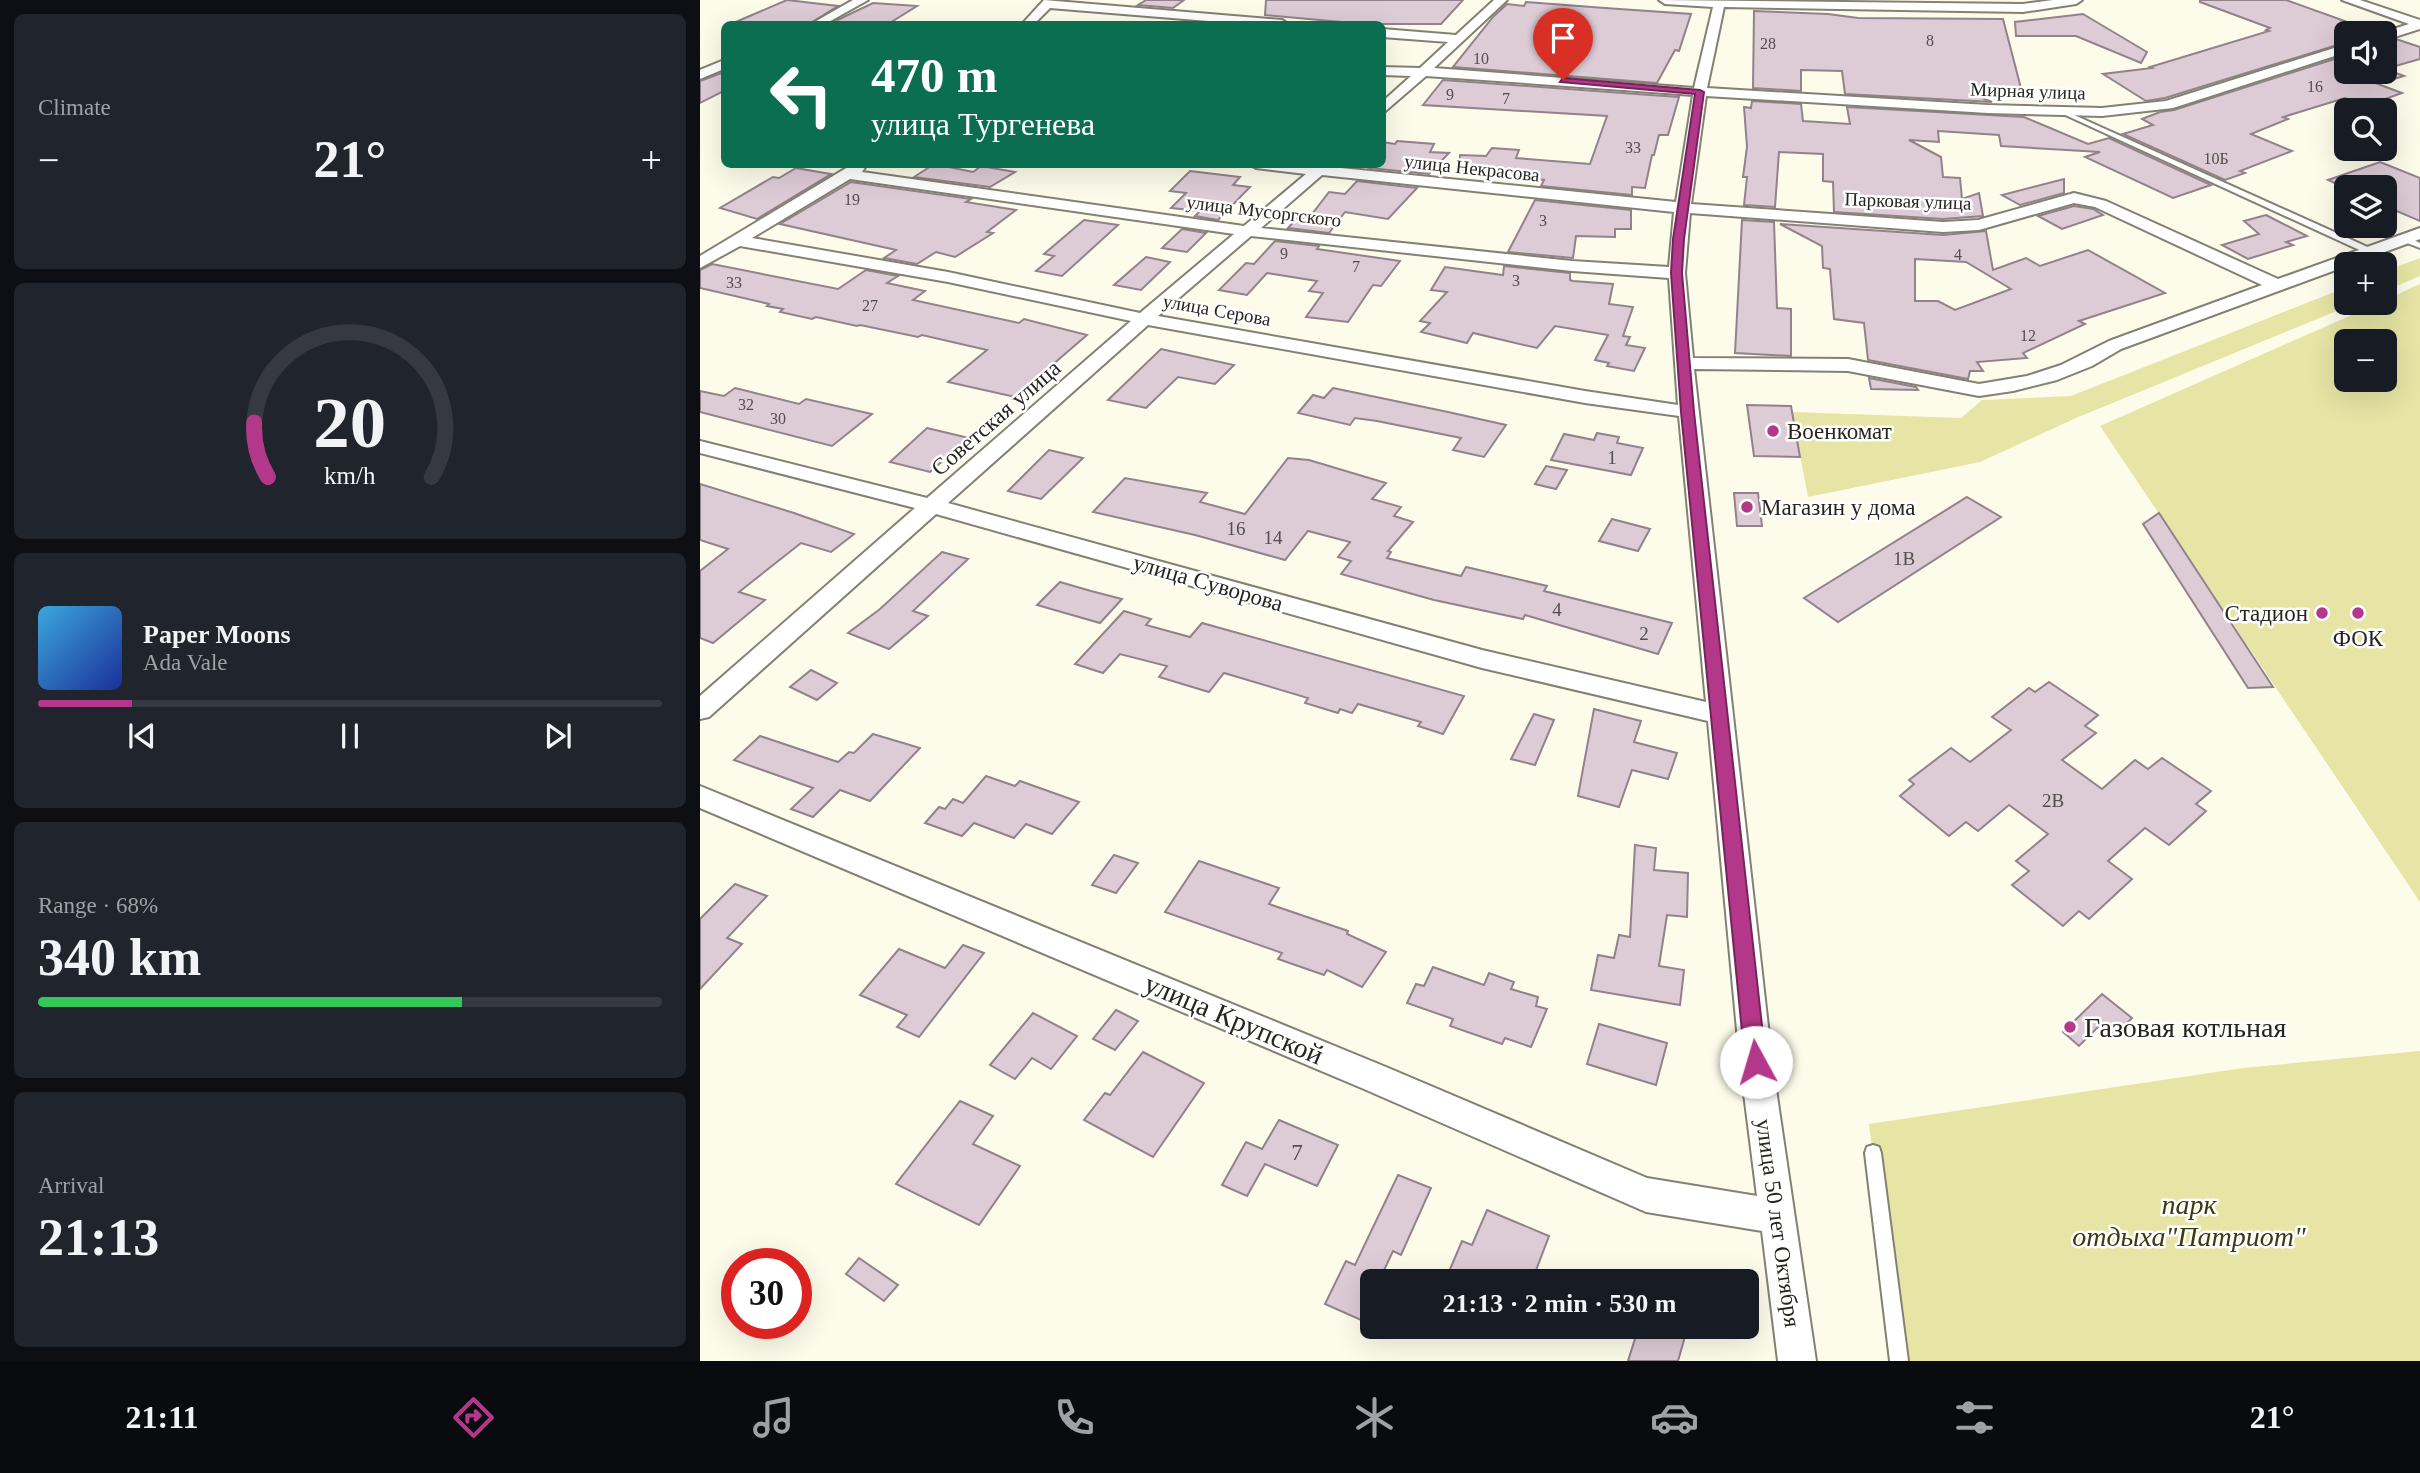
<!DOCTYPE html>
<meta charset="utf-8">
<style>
body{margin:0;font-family:Georgia,serif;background:#20242c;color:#f1f3f6;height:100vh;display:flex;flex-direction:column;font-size:26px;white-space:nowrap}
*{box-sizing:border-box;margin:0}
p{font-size:23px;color:#9ea1a6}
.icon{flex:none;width:38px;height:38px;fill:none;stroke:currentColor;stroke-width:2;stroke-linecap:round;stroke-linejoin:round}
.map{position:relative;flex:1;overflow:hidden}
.panel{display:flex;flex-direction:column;gap:14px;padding:14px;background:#0d0f14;width:700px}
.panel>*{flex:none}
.top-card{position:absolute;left:21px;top:21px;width:665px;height:147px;border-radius:10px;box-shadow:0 7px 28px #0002;background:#0b6e4f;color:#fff;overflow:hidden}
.buttons{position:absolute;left:1634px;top:21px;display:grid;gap:14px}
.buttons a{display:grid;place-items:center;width:63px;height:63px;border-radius:10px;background:#171b24;box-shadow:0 7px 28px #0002;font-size:35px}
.speed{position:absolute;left:21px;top:1248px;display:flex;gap:14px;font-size:35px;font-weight:700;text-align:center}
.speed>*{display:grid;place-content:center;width:91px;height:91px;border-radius:50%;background:#171b24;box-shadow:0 7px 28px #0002;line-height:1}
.speed .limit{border:10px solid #d22;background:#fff;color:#111}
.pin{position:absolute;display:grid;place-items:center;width:60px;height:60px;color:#fff;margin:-72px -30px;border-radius:50% 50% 50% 0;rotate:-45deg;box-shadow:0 0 7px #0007}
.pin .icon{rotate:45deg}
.me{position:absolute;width:77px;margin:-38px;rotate:354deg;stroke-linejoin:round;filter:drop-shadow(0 0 5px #0008)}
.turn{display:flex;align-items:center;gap:24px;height:147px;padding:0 35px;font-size:32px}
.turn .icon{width:91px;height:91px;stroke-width:2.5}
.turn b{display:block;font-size:49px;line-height:60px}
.big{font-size:52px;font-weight:600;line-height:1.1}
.panel .widget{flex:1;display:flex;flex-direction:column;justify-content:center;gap:10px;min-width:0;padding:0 24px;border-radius:10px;background:#20242c}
.panel .dial{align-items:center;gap:0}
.dial svg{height:182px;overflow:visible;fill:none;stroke:#363941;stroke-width:7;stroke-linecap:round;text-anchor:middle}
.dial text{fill:#f1f3f6;stroke:none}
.song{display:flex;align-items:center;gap:21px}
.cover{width:84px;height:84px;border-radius:10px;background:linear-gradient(135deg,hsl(200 70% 55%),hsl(230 70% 35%))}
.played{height:7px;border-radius:4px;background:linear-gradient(90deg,#b43889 15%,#363941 15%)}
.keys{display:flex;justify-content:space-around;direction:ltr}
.heat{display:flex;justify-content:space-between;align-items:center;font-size:38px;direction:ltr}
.charge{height:10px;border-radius:5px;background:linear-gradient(90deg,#34c759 68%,#363941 0)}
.trip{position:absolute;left:660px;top:1269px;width:399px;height:70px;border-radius:10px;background:#171b24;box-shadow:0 7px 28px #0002;font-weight:600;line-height:70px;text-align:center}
.tabs{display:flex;height:112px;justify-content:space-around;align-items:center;background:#090b0e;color:#9ea1a6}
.tabs .icon{width:49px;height:49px}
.tabs .active{color:#b43889}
.tabs b{font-size:32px;color:#f1f3f6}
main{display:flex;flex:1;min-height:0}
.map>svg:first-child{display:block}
</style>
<main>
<section class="panel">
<div class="widget"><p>Climate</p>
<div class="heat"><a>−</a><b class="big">21°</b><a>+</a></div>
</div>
<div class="widget dial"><svg viewBox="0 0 100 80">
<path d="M14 69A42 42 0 1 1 86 69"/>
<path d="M14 69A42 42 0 0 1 8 45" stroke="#b43889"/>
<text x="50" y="56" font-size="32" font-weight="700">20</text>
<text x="50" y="72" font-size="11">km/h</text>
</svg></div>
<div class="widget">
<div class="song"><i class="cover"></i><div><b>Paper Moons</b><p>Ada Vale</p></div></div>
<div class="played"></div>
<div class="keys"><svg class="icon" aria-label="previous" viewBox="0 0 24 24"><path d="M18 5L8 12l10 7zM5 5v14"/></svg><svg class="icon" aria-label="pause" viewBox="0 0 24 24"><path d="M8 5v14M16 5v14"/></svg><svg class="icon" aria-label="next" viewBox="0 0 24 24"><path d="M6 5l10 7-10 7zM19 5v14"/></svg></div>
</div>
<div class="widget"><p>Range · 68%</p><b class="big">340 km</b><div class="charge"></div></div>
<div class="widget"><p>Arrival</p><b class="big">21:13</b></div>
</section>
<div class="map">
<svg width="1720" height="1361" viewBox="0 0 1720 1361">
<rect width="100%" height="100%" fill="#fdfceb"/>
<g fill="#e6e5a5" fill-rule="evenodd">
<path d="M1720 258V276L1685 291V271Z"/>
<path d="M1720 284V902L1400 426 1679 303H1685V300ZM1647 341H1685V380H1647Z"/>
<path d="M1647 287V303H1656L1376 418 1280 462 1108 497 1092 412 1261 418 1282 400 1371 396Z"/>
<path d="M1720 1051V1361H1200L1169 1124 1543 1068Z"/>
</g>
<g fill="#ddcbd5" stroke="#92828b" stroke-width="2" fill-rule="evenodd">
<path d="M87 0 138 6 109 24H31Z"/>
<path d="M446 0H484L473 8 438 5Z"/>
<path d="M566 0H763L741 24H664L565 15Z"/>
<path d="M1500 0H1586L1678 33H1647V42L1465 98 1446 101 1403 74 1452 68 1450 67 1569 31 1566 30 1570 28 1500 2Z"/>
<path d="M826 2 905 8 991 14 979 51 975 50 957 83 753 67 793 17 807 4 824 6Z"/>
<path d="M173 3 217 6 188 24H129Z"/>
<path d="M1054 11 1128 14 1158 18 1303 19 1323 96 1272 94 1292 102 1145 94 1142 71 1101 70V91L1053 88Z"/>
<path d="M1383 14 1447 52 1441 63 1376 36H1316L1315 22Z"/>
<path d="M1696 39 1720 47V59L1685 69V42Z"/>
<path d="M1647 55V72H1685V69L1704 76 1678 84 1702 93 1666 106 1645 98 1583 117 1588 119 1551 134 1592 151 1540 171 1545 173 1525 180 1423 134 1453 125 1442 119 1460 112 1474 110Z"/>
<path d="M24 72V91L0 103V81Z"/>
<path d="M743 80 950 95 979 97 968 135H959L954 155H952L945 188 932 187V195L841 186 844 180 759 173 760 155 786 156 792 148 819 150 816 158 890 164 907 116 723 105Z"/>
<path d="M1052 101 1101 104 1103 121 1150 124 1147 107 1324 117 1388 144 1409 138 1511 185 1473 198 1385 157 1400 152 1301 146 1299 135 1238 131 1239 142 1209 140 1241 157 1243 177 1260 178 1262 199 1279 193 1283 216 1243 219 1134 212 1133 182 1123 181V154L1079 152 1075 207 1044 205 1047 177H1043L1047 147 1044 107 1051 108Z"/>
<path d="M697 141 734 144 730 152 749 153 729 174 669 168 673 164H682V142L695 144Z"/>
<path d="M1680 162 1720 178V221L1685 206V187L1647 189 1628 180Z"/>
<path d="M234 164 273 172 281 166 315 172 290 187 214 177Z"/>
<path d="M96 168 131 174 57 219 20 208 73 177 79 178Z"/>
<path d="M490 171 540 177 533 185 550 187 518 220 495 216 500 211 471 208 486 193 470 191Z"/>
<path d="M1364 179V193L1320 205 1302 195Z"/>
<path d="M657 181 717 188 688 219 645 212 629 233 588 228 598 217 609 218 629 192 645 194Z"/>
<path d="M151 182 271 199 266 202 316 210 287 232 293 233 255 257 236 252 217 264 184 258 196 250 80 224Z"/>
<path d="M835 200 931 210V229H915V237L876 236 873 258 808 252Z"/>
<path d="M1374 206 1393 209 1403 215 1362 229 1338 216Z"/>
<path d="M1566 215 1607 236 1586 242 1593 245 1548 259 1522 245 1559 234 1544 221Z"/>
<path d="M384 220 418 225 362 276 336 271 354 256 344 254Z"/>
<path d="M1042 220 1074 222 1077 308 1091 309V356L1035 353Z"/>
<path d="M1080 224 1243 235 1286 231 1293 270 1326 258 1340 266 1388 250 1465 293 1379 321 1385 324 1323 353 1327 358 1277 362 1283 371H1270L1268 379 1168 360 1164 323 1134 319 1130 269 1123 268 1122 246ZM1215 259 1266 262 1311 289 1255 310 1238 301H1215Z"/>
<path d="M482 229 506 233 487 252 462 248Z"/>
<path d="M575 241 619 246 617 249 700 261 681 286 673 285 648 322 606 317 623 293 609 291 617 281 567 273 547 295 519 290 546 263 554 264Z"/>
<path d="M446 257 470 262 441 290 414 285Z"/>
<path d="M12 264 138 289 166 270 198 276 187 283 225 291 213 300 319 323 324 319 387 335 315 397 248 382 287 350 222 335 218 337 160 325 157 326 116 317 112 319 80 312 83 309 67 306 69 304 0 288V270Z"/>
<path d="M804 266 870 273V280L873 281 913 284 909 304 933 307 923 336 930 337 926 345 945 348 934 371 907 366 909 363 895 360 908 335 855 326 837 348 773 333 767 343 721 332 730 323 720 321 747 292 731 290 745 267 803 275Z"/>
<path d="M461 349 534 365 515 384 478 377 446 408 408 400Z"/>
<path d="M1169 378 1216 387 1218 390 1171 389Z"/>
<path d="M35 388 99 404 106 399 172 414 132 446 0 412V391L24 396Z"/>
<path d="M633 388 748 412 806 425 784 457 753 450 761 438 677 421 655 418 650 425 598 413 613 395 624 398Z"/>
<path d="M1047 405 1091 406 1100 457 1054 456Z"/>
<path d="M227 428 269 438 230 472 190 462Z"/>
<path d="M897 433 919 437 917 443 943 448 931 475 851 460 864 434 894 440Z"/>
<path d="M349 450 383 458 341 499 308 491Z"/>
<path d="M588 458 609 460 686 483 672 499 701 507 694 516 713 522 688 551 691 552 687 558 761 576 766 567 847 586 844 591 972 623 958 654 825 615 823 619 734 600 641 574 651 561 638 557 650 542 608 531 585 560 495 535 393 512 425 478 507 493 500 502 545 514Z"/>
<path d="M846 466 867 470 856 489 835 484Z"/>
<path d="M0 484 94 513 154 534 131 552 101 543 39 592 65 600 13 643 0 638V571L28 549 0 540Z"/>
<path d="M1034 493H1058L1062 526H1037Z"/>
<path d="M1267 497 1301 517 1138 622 1104 598Z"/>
<path d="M1459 513 1573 687 1548 688 1443 524Z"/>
<path d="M912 519 950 529 938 551 899 541Z"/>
<path d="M242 552 268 559 213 611 228 616 189 649 148 633 180 609Z"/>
<path d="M360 582 391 591 422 599 400 623 337 605Z"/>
<path d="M424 611 451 619 446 625 490 637 502 623 764 696 743 734 718 726 721 722 658 704 652 713 640 709 638 713 605 703 608 698 524 673 509 692 459 677 467 666 420 654 403 673 375 664Z"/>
<path d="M111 670 137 683 117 700 90 687Z"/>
<path d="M1349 682 1398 715 1385 726 1396 733 1362 760 1402 789 1435 760 1448 769 1462 758 1511 791 1496 804 1506 811 1469 845 1445 828 1408 861 1432 879 1389 919 1379 911 1363 926 1312 885 1329 871 1316 861 1348 834 1309 805 1278 831 1266 822 1249 836 1200 796 1214 784 1209 780 1251 748 1270 762 1311 730 1292 717 1329 688 1335 692Z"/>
<path d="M894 709 941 721 934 742 977 753 968 779 932 770 919 807 878 796Z"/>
<path d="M834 714 854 720 835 765 811 759Z"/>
<path d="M173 734 220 748 170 801 140 790 113 817 91 809 113 788 34 760 60 736 138 762 149 752 154 753Z"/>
<path d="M286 776 315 786 320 781 379 802 352 834 326 824 314 838 274 823 262 836 225 823 239 807 245 809 253 799 263 803Z"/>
<path d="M935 845 956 848 954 870 988 873 987 917 967 915 959 966 984 970 980 1005 891 990 898 955 914 958 919 935 930 937Z"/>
<path d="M414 855 438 863 416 893 392 885Z"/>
<path d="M499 861 579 888 569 904 648 931 647 934 686 952 662 987 627 970 624 975 578 959 582 953 465 912Z"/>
<path d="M35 884 67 896 27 938 42 944 0 989V919Z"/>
<path d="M263 945 284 953 219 1037 197 1027 207 1015 160 995 199 949 245 968Z"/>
<path d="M733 967 784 985 789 973 814 982 811 989 838 997 836 1006 847 1009 831 1047 805 1038 802 1044 750 1026 753 1019 707 1003 716 984 724 986Z"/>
<path d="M1402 994 1432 1018 1415 1035 1401 1024 1379 1046 1363 1032Z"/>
<path d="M416 1010 438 1021 415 1050 393 1039Z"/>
<path d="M333 1013 377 1036 351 1069 332 1058 315 1079 290 1065Z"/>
<path d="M899 1024 967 1043 956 1085 887 1064Z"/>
<path d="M443 1052 504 1083 453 1157 384 1120 405 1093 410 1095Z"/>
<path d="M260 1101 293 1116 273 1144 320 1166 279 1225 196 1184Z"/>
<path d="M579 1120 638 1145 617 1186 565 1164 547 1196 522 1185 546 1142 562 1149Z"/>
<path d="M698 1175 731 1188 701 1255 693 1251 679 1281H672V1296L661 1320 625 1304 646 1261 655 1265Z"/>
<path d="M787 1210 849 1236 832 1281H745L762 1241 772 1245Z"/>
<path d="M159 1258 198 1285 184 1301 146 1274Z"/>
<path d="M939 1326H988L978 1361H928Z"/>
</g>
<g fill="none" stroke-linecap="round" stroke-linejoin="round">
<defs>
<g id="service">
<path d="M1363 110 1672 249 1673 251 1666 253 1361 113V111Z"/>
<path d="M1702 237H1708L1720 243V248L1702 241Z"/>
<path d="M1173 1145 1179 1147 1181 1153 1208 1361H1190L1165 1153 1167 1147Z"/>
</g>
<g id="minor">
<path d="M153 0H168L125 24H111Z"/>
<path d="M344 0 582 20 588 24H545L350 8 334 24H322Z"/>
<path d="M794 0H807L734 68 994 88 1013 7 965 4 959 0 1323 4 1353 0H1382L1376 4 1323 12 1024 7 1007 88 1288 105 1402 108 1466 101 1647 44V52L1473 108 1402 116 1288 113 1006 96 991 204 1243 222 1278 220 1374 193 1406 201 1578 279 1720 228V239L1421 349 1392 366 1357 380 1313 391 1279 396 1148 371 994 369 1072 1062 1116 1361H1078L1062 1231 946 1212 664 1089 0 808V786L686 1067 947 1178 1057 1196 1040 1062 1008 721 782 668 236 514 9 717 0 719V696L215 508 0 453V441L227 498 431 321 248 282 40 246 0 268V256L153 164H167L162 172 544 226 606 174 556 168 549 164H632L631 167 976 202 993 95 726 76 682 114V102L711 76 682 75V67L720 68 748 42 682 37V29L756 35ZM622 175 974 212 969 267 872 261 561 228ZM150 179 534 234 440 313 248 272 52 238ZM1374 203 1395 207 1562 285 1409 341 1361 365 1327 376 1279 384 1148 359 993 358 985 273 990 213 1243 232 1279 230ZM551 236 872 271 969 278 978 405 885 391 458 316ZM448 325 885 403 979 416 1006 702 782 650 248 503Z"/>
<path d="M1642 0H1660L1720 20V29L1685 40V33H1681L1709 24Z"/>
<path d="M24 60V69L0 79V70Z"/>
</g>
</defs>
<use href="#service" stroke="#828172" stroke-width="4"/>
<use href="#minor" stroke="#828172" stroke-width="4"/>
<use href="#service" fill="#fff" fill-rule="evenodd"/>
<use href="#minor" fill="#fff" fill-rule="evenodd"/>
</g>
<path fill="#b43889" stroke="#752459" stroke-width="2" d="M863 78 1000 90 1004 92 984 239 982 273 994 412 1066 1062 1063 1068 1056 1071 1049 1068 1045 1062 981 412 971 273 973 239 995 94 860 82Z"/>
<g fill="#b43889" stroke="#fff" stroke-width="2.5">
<circle cx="1073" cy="431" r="7"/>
<circle cx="1047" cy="507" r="7"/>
<circle cx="1622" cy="613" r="7"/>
<circle cx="1658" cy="613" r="7"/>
<circle cx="1370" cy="1027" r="7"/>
</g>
<g text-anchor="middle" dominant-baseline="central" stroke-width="5" stroke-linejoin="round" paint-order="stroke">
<g font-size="16" fill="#544f4c">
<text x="1230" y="40">8</text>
<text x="1068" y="43">28</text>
<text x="781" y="58">10</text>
<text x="1615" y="86">16</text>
<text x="750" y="94">9</text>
<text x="806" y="98">7</text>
<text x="933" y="147">33</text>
<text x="1516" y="158">10Б</text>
<text x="152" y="199">19</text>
<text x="843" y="220">3</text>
<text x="584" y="253">9</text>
<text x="1258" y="254">4</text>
<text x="656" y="266">7</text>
<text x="816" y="280">3</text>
<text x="34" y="282">33</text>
<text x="170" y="305">27</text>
<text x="1328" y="335">12</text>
<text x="46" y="404">32</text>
<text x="78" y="418">30</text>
</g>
<g font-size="19" fill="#26261f" stroke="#fff">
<text transform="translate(1328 91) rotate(2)">Мирная улица</text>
<text transform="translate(772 168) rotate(6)">улица Некрасова</text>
<text transform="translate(1208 201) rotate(2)">Парковая улица</text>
<text transform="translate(564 211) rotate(7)">улица Мусоргского</text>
<text transform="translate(517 310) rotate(10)">улица Серова</text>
</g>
<g font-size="19" fill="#544f4c">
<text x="912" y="457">1</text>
<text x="536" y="528">16</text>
<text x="573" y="537">14</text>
<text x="1204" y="558">1В</text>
<text x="857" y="609">4</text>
<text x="944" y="633">2</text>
<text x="1353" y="800">2В</text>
</g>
<g font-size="23" fill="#26261f" stroke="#fff">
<text transform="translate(296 418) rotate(-41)">Советская улица</text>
<text transform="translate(508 583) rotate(16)">улица Суворова</text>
<text transform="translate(1078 1223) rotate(82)">улица 50 лет Октября</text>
</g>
<g font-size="23" fill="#26261f" stroke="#fff" text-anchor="start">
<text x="1087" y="431">Военкомат</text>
<text x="1061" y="507">Магазин у дома</text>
<text x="1608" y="613" text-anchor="end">Стадион</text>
<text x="1658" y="638" text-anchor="middle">ФОК</text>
</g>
<g font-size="23" fill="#544f4c">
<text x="597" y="1152">7</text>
</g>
<g font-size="28" fill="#26261f" stroke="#fff">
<text transform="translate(534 1019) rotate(23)">улица Крупской</text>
</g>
<g font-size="28" fill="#26261f" stroke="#fff" text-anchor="start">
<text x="1384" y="1027">Газовая котльная</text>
</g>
<g font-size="28" font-style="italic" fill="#3c3a0f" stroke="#fff">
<text x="1489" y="1204">парк<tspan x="1489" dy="32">отдыха"Патриот"</tspan></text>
</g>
</g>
</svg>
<div class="buttons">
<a><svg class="icon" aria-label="sound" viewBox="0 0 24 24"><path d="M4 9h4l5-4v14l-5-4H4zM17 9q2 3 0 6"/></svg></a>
<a><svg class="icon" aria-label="search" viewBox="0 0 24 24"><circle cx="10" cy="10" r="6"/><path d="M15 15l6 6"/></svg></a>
<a><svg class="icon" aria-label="layers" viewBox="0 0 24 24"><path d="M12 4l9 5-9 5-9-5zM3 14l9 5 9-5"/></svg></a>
<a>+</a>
<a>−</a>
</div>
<div class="speed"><div class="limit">30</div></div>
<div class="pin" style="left:863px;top:80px;background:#d93025"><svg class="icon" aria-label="arrive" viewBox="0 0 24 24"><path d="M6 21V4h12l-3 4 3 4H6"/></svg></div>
<svg class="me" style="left:1056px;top:1062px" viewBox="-20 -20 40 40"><circle r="19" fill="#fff"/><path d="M0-13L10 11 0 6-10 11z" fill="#b43889"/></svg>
<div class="trip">21:13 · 2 min · 530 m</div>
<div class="top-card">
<div class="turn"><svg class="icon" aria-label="left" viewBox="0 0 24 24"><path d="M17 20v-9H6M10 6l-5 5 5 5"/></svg><div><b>470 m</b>улица Тургенева</div></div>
</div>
</div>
</main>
<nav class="tabs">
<b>21:11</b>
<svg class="icon active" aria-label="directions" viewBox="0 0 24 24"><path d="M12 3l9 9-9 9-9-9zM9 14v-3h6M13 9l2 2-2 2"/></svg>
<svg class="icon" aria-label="music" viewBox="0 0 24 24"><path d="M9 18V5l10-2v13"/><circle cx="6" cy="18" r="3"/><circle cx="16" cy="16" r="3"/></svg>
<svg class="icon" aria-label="phone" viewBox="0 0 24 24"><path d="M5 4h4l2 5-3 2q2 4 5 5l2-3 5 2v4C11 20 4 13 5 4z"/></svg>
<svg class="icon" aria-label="climate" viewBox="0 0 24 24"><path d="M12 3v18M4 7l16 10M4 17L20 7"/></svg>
<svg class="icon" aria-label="car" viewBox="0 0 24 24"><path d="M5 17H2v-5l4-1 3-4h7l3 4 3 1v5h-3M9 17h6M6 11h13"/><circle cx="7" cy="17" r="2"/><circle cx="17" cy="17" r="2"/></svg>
<svg class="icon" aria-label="filters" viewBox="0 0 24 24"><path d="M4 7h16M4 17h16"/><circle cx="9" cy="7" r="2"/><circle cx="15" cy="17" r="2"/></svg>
<b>21°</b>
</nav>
